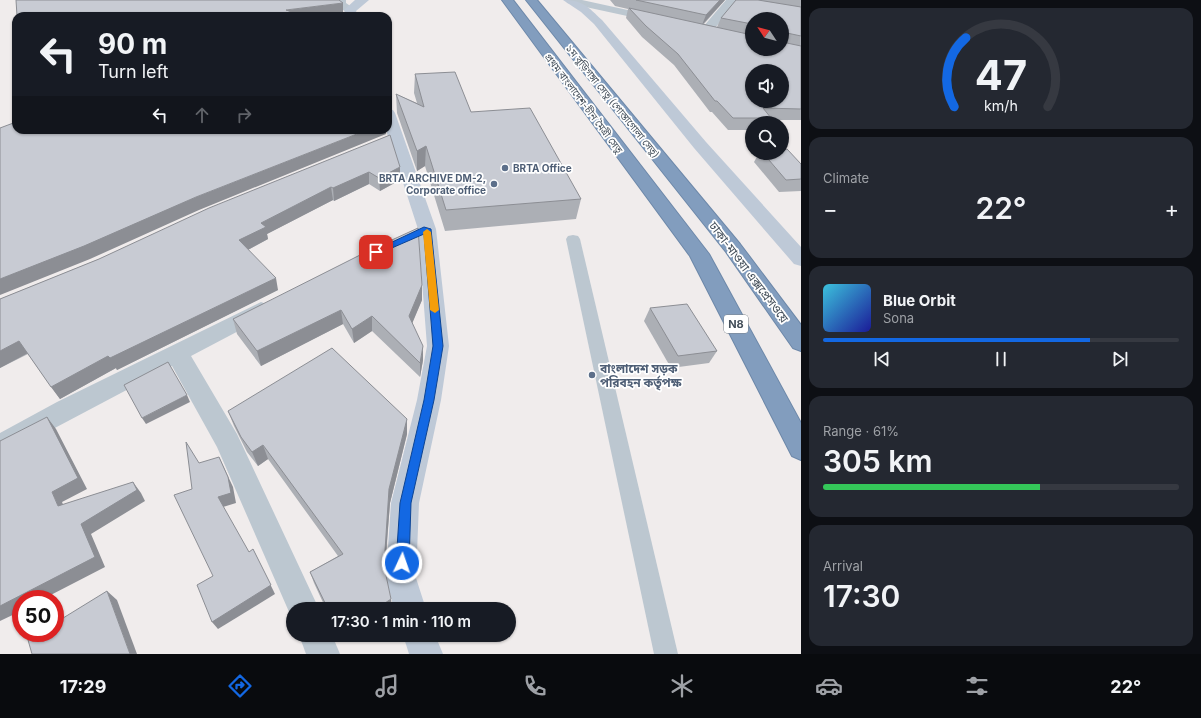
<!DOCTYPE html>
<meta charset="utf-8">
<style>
body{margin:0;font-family:Inter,"Noto Sans Bengali",sans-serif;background:#242831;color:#f1f3f6;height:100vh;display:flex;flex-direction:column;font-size:15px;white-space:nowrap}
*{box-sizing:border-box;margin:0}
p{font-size:13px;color:#9ea1a6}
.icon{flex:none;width:22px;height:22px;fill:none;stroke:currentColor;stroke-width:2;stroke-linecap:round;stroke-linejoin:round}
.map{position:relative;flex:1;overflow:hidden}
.side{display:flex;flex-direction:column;gap:8px;padding:8px;background:#0d0f14;width:400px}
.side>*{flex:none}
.guide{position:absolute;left:12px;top:12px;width:380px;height:122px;border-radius:12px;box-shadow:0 1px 3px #0004;background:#171b24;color:#f1f3f6;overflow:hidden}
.needle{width:26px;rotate:306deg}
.fabs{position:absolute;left:745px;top:12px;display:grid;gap:8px}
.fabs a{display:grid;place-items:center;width:44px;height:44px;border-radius:50%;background:#171b24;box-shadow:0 1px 3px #0004;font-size:20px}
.speed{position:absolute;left:12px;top:590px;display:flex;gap:8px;font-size:20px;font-weight:700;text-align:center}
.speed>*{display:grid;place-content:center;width:52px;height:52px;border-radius:50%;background:#171b24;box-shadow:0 1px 3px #0004;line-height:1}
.speed .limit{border:6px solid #d22;background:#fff;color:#111}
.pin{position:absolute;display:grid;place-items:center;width:34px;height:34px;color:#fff;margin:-17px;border-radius:8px;box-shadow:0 2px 6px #0006}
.me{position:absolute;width:44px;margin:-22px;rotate:3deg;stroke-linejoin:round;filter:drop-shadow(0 0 3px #0008)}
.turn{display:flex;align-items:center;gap:14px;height:84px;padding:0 20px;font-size:18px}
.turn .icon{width:52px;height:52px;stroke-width:2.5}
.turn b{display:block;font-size:28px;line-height:34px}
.lanes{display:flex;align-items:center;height:38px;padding:0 20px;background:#0003;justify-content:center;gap:20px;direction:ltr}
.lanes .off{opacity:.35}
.big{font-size:30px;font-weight:600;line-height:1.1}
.side .widget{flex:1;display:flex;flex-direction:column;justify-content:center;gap:6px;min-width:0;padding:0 14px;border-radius:12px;background:#242831}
.side .dial{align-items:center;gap:0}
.dial svg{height:104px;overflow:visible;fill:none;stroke:#363941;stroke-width:7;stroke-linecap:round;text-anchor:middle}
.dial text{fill:#f1f3f6;stroke:none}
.song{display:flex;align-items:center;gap:12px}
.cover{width:48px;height:48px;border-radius:6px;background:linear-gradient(135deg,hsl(190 70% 55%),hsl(240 70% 35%))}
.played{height:4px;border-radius:2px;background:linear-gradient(90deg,#1368e3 75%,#363941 75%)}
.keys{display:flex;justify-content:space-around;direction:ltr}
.heat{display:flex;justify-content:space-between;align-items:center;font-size:22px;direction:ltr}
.charge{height:6px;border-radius:3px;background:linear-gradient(90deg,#34c759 61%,#363941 0)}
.trip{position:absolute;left:286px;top:602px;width:230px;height:40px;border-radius:20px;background:#171b24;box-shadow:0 1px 3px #0004;font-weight:600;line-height:40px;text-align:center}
.tab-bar{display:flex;height:64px;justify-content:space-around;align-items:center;background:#090b0e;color:#9ea1a6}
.tab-bar .icon{width:28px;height:28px}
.tab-bar .current{color:#1368e3}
.tab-bar b{font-size:18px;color:#f1f3f6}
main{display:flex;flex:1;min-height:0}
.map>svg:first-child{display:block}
</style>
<main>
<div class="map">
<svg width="801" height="654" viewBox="0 0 801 654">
<rect width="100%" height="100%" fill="#f0ecec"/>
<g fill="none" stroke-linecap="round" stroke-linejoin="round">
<defs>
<g id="motorway">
<path d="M502 0H513L709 254 801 423V460L792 456 690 256Z"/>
<path d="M526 0H537L740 244 801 325V351L793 348 726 252Z"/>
</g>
</defs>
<use href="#motorway" stroke="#6d88a9" stroke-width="2"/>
<path fill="#bcc7d0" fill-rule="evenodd" d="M573 235 578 236 580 239 678 654H654L566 239 568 236Z"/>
<g fill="#bcc7d0" fill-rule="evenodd">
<path d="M336 0H346V3L356 10 354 12H346L337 6Z"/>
<path d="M566 0H582L655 16 661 19 655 22 567 3Z"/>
<path d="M726 0H743L801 11V17L734 5 711 33H703L701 30 703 27Z"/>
<path d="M261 302 269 305 272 310 269 315 191 356 237 434 319 609H293V621L217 447 172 366 0 457V433L57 402Z"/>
<path d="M299 635H332L340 654H306Z"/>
</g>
<g fill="#bec9d7" fill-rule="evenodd">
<path d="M355 0H369L356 11 358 16H346L344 10Z"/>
<path d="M563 0C583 0 588 7 602 20L706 142 801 247V266L794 264 694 148 594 24 581 12Z"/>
<path d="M388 109 393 110 395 113 436 229 449 346 441 400 419 503 416 578 426 609H394L386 578 391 503 417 400 427 346 418 229 386 130H388Z"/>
<path d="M403 635H435L443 654H409Z"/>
</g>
<use href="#motorway" fill="#829dbe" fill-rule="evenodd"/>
</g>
<g fill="#acafb5" fill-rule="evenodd">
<path d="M610 0H725L704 24 717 27 721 18 736 0H801V120H770L768 123H752V130H728L712 112H710L674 65 642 37 626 18 628 9 615 6ZM752 19H782V49H752Z"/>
<path d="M415 74 471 112 581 199 576 219 445 231 425 166 417 171 397 113 396 94 417 103 414 93Z"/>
<path d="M390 135 400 180 380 191 369 184 334 201 333 200 267 234 268 239 248 250 278 290 117 370 116 368 60 399 28 354 0 368V299L99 259Z"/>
<path d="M759 153H782L801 164V191L779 192 754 162Z"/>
<path d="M422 285V300L412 323 423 360 420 377 372 331 354 343 343 324 261 366 237 334 233 319Z"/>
<path d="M650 308 717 351 709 363 671 368 644 321Z"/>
<path d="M228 411 407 419V434L390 503 385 571 392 609H326L314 583 310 572 338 556 268 459 258 466 247 452 234 426Z"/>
</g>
<g fill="#8c8e94">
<path d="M720 0H725L702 25 706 15Z"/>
<path d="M343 3V13L318 16H286V10Z"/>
<path d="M367 130H386V134L199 210 90 259 0 295V279L196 197Z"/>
<path d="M426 146 425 166 417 171V151Z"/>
<path d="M400 167V180L380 191 379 178Z"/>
<path d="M369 172V184L334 201 333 188Z"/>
<path d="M331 187 333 200 267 234 268 239 242 253 239 240 261 223Z"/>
<path d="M276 278 278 290 117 370 116 368 60 399 51 387 108 356Z"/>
<path d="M422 285V300L409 331V316Z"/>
<path d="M341 310 343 324 261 366 257 351Z"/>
<path d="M372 316V331L354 343 352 329Z"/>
<path d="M19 341 28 353 0 368V351Z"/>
<path d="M423 346V360L420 377V363Z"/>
<path d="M187 395 190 402 146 424 142 418Z"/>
<path d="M47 417 56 429 87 489 62 502 68 516 58 506 52 492Z"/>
<path d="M407 419V434L390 503 384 578V566L389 489Z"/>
<path d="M263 445 268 459 258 466 252 452Z"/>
<path d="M219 457 233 487 236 503 223 507 218 497Z"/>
<path d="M133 482 141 493 145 501 91 534 105 567 43 599H21V611L0 621V606L81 524Z"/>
<path d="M253 549 275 594 218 629 212 622Z"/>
<path d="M107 591 117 600 137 654H130Z"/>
<path d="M391 599 392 609H376Z"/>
<path d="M340 635H353L342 642Z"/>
</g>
<g fill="#c8cbd3" stroke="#8c8e94" fill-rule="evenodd">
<path d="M16 0H339L343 3 286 10 303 16H17Z"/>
<path d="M636 0H720L706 15Z"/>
<path d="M736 0H758L801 7V36L787 33 786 37H782V19H752V24L721 18Z"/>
<path d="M629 8 752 35V49H782V42L801 46V109L763 108 771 118H733L717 101H715L678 54 646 26ZM752 71H782V101H752Z"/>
<path d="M455 72 471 112 530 108 581 199 446 210 426 146 417 151 396 94 424 107 415 74Z"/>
<path d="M16 122V130H367L196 197 84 246 0 279V128Z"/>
<path d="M390 135 400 167 379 178 369 172 333 188 331 187 261 223 266 227 239 240 276 278 110 358 108 356 51 387 19 341 0 351V299L99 259 209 208Z"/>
<path d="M787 149 801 164V179L786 180 763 153H782V150Z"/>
<path d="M418 228 422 285 409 316 423 346 420 363 372 316 352 329 341 310 257 351 233 319 370 250Z"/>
<path d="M687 304 717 351 678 356 650 308Z"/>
<path d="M332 348 407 419 389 489 384 566 391 599 376 609H328L310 572 343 554 263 445 252 452 241 437 228 411Z"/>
<path d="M168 362 187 395 142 418 124 385Z"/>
<path d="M47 417 78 478 52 492 58 506 133 482 137 490 81 524 95 557 0 606V441Z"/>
<path d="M186 442 199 463 219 457 228 477 231 493 218 497 249 552 253 549 271 585 212 622 197 585 213 576 174 495 192 489Z"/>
<path d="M107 591 130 654H32L28 640 39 633H55V623Z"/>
</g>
<path fill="#1368e3" stroke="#0c4494" d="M424 227 431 229 443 346 434 400 411 503 409 563 407 567 402 569 398 567 396 563 400 503 424 400 433 346 424 234 378 254H373L371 252Z"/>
<path fill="#f59e0b" d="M427 229 431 232 439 310 435 313 430 310 423 232Z"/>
<g fill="#5c6f8a" stroke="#fff" stroke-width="1.5">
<circle cx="505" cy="168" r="4"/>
<circle cx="494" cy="184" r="4"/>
<circle cx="592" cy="375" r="4"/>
</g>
<g text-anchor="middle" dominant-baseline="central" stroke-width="3.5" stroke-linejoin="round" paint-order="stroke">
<g font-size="10" fill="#444f5a" stroke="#fff">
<text transform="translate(613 101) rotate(51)">১ম বুড়িগঙ্গা সেতু (পোস্তাগোলা সেতু)</text>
<text transform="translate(584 103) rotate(53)">প্রথম বাংলাদেশ-চীন মৈত্রী সেতু</text>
</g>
<g font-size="10" font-weight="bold" fill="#4e5e75" stroke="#fff" text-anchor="start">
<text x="513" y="168">BRTA Office</text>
<text x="486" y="178" text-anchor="end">BRTA ARCHIVE DM-2,<tspan x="486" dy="12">Corporate office</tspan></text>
</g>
<rect fill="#fff" stroke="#7c848c" stroke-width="1" x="724" y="315" width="24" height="18" rx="3"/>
<g font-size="11" font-weight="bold" fill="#444f5a">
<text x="736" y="324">N8</text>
</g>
<g font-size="12" fill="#444f5a" stroke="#fff">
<text transform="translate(749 272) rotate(53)">ঢাকা-মাওয়া এক্সপ্রেসওয়ে</text>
</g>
<g font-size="12" font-weight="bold" fill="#4e5e75" stroke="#fff" text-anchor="start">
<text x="600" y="368">বাংলাদেশ সড়ক<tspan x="600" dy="14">পরিবহন কর্তৃপক্ষ</tspan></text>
</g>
</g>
</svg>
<div class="fabs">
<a><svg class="needle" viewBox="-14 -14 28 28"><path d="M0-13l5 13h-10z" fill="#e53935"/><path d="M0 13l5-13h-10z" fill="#9ea1a6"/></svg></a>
<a><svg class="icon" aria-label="sound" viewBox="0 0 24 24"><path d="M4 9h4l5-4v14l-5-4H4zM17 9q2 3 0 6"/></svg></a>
<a><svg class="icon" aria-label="search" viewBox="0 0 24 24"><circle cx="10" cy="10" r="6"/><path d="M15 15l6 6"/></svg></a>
</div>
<div class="speed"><div class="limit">50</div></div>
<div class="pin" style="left:376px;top:252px;background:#d93025"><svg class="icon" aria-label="arrive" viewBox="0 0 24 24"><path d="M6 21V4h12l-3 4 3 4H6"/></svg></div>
<svg class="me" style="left:402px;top:563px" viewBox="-20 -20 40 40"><circle r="17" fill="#1368e3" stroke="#fff" stroke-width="3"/><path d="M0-11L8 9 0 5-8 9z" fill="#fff"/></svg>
<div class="trip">17:30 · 1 min · 110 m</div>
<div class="guide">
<div class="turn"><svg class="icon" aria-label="left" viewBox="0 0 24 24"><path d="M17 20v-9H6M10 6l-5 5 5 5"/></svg><div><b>90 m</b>Turn left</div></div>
<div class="lanes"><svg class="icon" aria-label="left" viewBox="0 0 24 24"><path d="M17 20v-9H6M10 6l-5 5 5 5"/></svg><svg class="icon off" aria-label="ahead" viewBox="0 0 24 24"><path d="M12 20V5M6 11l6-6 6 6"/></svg><svg class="icon off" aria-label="right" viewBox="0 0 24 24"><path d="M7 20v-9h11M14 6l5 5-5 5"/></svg></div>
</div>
</div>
<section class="side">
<div class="widget dial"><svg viewBox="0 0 100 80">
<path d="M14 69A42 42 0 1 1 86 69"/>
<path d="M14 69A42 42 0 0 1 23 16" stroke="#1368e3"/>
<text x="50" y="56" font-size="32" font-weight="700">47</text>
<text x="50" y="72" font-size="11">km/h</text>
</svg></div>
<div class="widget"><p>Climate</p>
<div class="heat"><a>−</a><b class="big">22°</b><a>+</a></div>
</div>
<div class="widget">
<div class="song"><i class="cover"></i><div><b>Blue Orbit</b><p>Sona</p></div></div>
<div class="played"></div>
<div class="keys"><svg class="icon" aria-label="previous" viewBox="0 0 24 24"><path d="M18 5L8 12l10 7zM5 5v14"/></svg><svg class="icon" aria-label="pause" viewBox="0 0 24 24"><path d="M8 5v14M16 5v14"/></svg><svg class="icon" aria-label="next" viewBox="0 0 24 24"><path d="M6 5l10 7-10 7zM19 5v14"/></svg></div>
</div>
<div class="widget"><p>Range · 61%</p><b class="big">305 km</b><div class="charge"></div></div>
<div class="widget"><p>Arrival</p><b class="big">17:30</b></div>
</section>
</main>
<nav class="tab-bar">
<b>17:29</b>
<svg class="icon current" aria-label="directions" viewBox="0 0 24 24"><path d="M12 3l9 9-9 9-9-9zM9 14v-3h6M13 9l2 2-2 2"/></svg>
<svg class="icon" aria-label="music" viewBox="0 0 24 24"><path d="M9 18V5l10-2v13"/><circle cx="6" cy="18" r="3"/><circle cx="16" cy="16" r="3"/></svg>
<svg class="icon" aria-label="phone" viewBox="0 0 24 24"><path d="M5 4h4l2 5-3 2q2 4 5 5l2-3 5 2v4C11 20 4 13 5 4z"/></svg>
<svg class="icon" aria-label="climate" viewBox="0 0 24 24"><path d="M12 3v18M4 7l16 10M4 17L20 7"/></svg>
<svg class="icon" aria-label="car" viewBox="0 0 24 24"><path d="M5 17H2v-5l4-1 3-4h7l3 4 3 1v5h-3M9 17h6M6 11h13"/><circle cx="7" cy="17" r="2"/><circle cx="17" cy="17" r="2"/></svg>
<svg class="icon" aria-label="filters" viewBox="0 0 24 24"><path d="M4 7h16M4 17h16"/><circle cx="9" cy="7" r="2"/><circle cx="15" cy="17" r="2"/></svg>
<b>22°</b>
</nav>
